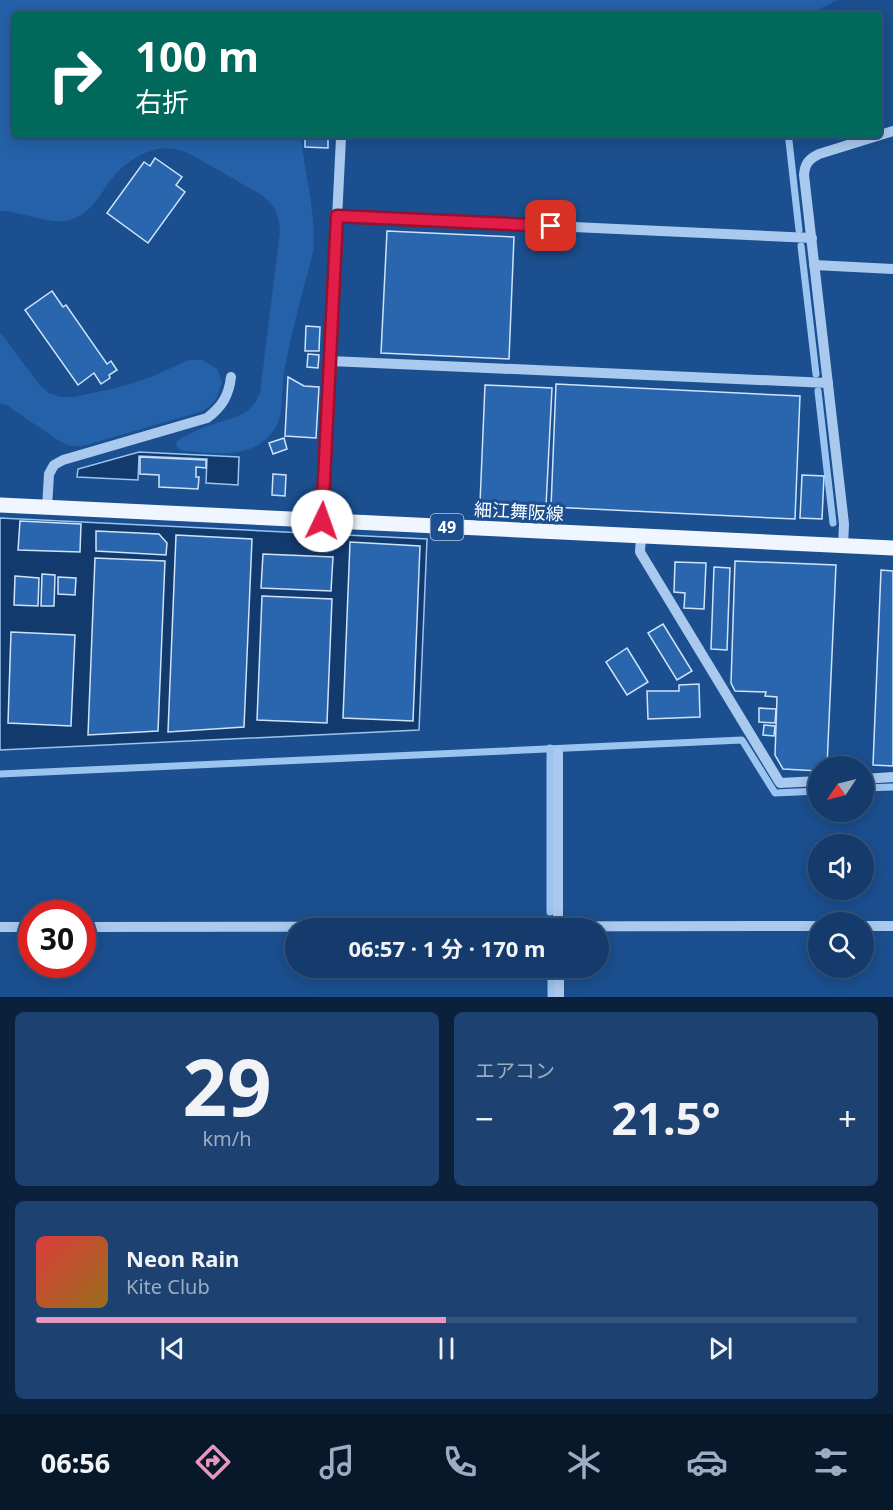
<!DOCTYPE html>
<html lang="ja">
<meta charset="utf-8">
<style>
body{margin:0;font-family:"Noto Sans","Noto Sans JP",sans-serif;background:#1d4271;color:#f1f3f6;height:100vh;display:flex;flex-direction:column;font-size:22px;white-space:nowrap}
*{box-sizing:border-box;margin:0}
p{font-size:20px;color:#9dadc1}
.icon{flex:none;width:33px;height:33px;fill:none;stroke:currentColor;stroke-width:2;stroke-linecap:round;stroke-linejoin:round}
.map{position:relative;height:997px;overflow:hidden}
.drawer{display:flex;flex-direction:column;gap:15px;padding:15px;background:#0b203b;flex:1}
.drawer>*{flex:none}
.hud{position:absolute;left:12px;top:12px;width:870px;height:126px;border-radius:6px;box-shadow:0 3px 15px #0003,0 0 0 2px #33557e;background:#00695c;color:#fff;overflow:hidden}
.needle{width:39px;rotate:235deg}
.buttons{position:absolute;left:808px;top:756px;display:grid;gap:12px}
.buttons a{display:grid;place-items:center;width:66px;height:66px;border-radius:50%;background:#143b6b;box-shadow:0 3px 15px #0003,0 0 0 2px #33557e;font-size:30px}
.speed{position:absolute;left:18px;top:900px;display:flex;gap:12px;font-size:30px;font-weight:700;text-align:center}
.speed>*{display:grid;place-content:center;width:78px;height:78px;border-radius:50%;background:#143b6b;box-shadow:0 3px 15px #0003,0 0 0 2px #33557e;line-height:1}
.speed .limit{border:9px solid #d22;background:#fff;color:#111}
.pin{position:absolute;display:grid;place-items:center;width:51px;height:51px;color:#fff;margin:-26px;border-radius:12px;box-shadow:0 3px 9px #0006}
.me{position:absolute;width:66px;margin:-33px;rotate:3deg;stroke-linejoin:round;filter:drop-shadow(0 0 4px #0008)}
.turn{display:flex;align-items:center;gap:21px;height:126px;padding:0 24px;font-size:27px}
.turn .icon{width:78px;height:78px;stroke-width:2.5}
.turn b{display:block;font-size:42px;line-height:51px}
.big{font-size:45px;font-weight:700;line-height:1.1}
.drawer .widget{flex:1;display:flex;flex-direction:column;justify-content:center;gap:9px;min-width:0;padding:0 21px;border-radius:9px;background:#1d4271}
.drawer .dial{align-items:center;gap:0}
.dial b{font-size:78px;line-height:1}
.song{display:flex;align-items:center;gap:18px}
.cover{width:72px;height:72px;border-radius:9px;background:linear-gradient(135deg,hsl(0 70% 55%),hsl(40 70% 35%))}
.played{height:6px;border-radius:3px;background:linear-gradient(90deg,#e797bd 50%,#33557e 50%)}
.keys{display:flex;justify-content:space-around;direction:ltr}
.heat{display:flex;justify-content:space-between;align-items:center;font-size:33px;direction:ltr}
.drawer .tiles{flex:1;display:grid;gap:15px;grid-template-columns:1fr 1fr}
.widget:last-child{grid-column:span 2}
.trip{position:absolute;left:285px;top:918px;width:324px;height:60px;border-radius:30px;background:#143b6b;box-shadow:0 3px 15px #0003,0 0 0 2px #33557e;font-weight:700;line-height:60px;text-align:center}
.menu{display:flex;height:96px;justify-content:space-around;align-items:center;background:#08182b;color:#9dadc1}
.menu .icon{width:42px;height:42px}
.menu .current{color:#e797bd}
.menu b{font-size:27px;color:#f1f3f6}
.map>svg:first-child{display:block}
</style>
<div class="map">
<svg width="893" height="997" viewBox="0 0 893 997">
<rect width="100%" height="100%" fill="#1b4f8f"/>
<g fill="#2461a8">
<path d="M0 0H837L808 15H15V135H301C304 174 317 212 313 252 303 292 291 332 284 373 281 389 284 407 278 423 274 432 265 441 256 446 235 458 207 452 184 451L179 449 176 446 177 441C188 434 199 429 211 425 233 417 250 417 260 393L280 231C279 215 275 206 263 196 246 186 229 176 211 166 200 160 187 151 174 149 152 145 128 160 114 176 100 193 93 213 70 220 54 225 24 214 7 211H0Z"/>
<path d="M0 332 39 384 49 393 61 397H73L112 389 133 383 156 375 188 360H202L217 369 222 382 217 397 211 405 203 411 83 446H71L59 441 8 406 0 403Z"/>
</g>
<g fill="#123a6d" stroke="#9cc4f0" stroke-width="1.5">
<path d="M139 452 239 457 238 485 206 483 207 459 139 456 138 480 77 477 78 469Z"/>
<path d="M0 518 427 539 419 730 0 750Z"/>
</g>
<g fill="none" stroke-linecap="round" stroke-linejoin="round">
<g stroke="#9cc4f0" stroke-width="7">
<path d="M787 135 789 141 799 230"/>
<path d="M801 246 816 374"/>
<path d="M818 391 833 523"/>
<path d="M550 748V912"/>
<path d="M0 774 742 740 775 793 819 791"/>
<path d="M864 788 893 787"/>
<path d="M551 968V997"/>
</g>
</g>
<g fill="#2a66ad" stroke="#cfe3fa" stroke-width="1.5">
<path d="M305 135H328V148L305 147Z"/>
<path d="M155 158 182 177 176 185 185 192 148 243 107 213 144 162 150 166Z"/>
<path d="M387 231 514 237 509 359 381 353Z"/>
<path d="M52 291 63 307 66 305 107 364 111 361 117 370 109 375 110 378 101 384 94 373 78 385 25 310Z"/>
<path d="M306 326 320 327 319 351H305Z"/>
<path d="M308 354 319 355 318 368 307 367Z"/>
<path d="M288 377 304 386 319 387 316 438 285 436Z"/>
<path d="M556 384 800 396 795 519 551 507Z"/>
<path d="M485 385 552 388 546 506 480 503Z"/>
<path d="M284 438 287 449 273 454 269 443Z"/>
<path d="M140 457 206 460V468L196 467V477H199L198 489 159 487V475L140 474Z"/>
<path d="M273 474 286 475 285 496 272 495Z"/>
<path d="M802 475 824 476 822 519 800 518Z"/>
<path d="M20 521 81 524 80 552 18 550Z"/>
<path d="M96 531 159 534 167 543 166 555 96 551Z"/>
<path d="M176 535 252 539 244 727 168 732Z"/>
<path d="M350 542 420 546 413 721 343 718Z"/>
<path d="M263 554 333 557 331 591 261 588Z"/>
<path d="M95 558 165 561 158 731 88 735Z"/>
<path d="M735 561 836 565 827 766H819V771L783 769 775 755 777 697 765 696 766 692 735 691 731 683Z"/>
<path d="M675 562 706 563 704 609 684 608 685 593 674 592Z"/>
<path d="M714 567 730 568 727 650 711 649Z"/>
<path d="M881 570 893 571V766L873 765Z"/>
<path d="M42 574 55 575 54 606H41Z"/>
<path d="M15 576 39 578 38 606 14 605Z"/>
<path d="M58 577 76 578 75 595 58 594Z"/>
<path d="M262 596 332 599 327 723 257 720Z"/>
<path d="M663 624 692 671 677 680 648 633Z"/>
<path d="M11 632 75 635 71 726 8 723Z"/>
<path d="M627 648 648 682 627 695 606 662Z"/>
<path d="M699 684 700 717 648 719 647 691H679V685Z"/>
<path d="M759 708 776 709 775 723 759 722Z"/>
<path d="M764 725 775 726 774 736 763 735Z"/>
</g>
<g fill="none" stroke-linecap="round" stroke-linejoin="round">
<g stroke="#a9c9ee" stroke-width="10">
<path d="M337 216 812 238"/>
<path d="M814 265 893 269"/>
<path d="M330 361 828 383"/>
<path d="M47 508 49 474 54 465 63 460 207 418C222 407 229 395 231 377"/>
<path d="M322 521 341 138"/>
<path d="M641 536 640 552 780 783 819 781"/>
<path d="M843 546 844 524 804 175C805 163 809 159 819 154L893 131"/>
<path d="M558 753V928"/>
<path d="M864 779 893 777"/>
<path d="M864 926H893"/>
<path d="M0 927H32"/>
<path d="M82 927 819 926"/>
<path d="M559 968V997"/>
</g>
<path stroke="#f0f6ff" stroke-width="15" d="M0 505 893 548"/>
</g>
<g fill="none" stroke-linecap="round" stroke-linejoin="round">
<defs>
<path id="route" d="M322 521 337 216 551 226"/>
</defs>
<use href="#route" stroke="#92132f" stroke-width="15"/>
<use href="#route" stroke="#e11d48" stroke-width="10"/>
</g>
<g text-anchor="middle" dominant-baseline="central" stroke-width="6" stroke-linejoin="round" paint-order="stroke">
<rect fill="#1b4f8f" stroke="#bbcadd" stroke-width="1.5" x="430.5" y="514" width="33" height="26" rx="4.5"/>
<g font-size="16" font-weight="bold" fill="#fff">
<text x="447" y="527">49</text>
</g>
<g font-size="18" fill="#fff" stroke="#1b4f8f">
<text transform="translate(519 511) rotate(3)">細江舞阪線</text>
</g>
</g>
</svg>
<div class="buttons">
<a><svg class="needle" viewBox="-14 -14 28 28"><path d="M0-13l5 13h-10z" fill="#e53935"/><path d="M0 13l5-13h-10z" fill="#9dadc1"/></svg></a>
<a><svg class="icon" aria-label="sound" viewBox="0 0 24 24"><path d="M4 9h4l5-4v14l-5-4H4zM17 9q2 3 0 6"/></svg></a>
<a><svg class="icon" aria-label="search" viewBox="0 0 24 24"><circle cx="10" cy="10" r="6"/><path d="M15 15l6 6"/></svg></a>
</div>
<div class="speed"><div class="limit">30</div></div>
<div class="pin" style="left:551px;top:226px;background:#d93025"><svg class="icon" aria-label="arrive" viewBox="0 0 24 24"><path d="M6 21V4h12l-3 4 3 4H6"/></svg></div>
<svg class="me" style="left:322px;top:521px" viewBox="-20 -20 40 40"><circle r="19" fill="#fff"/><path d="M0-13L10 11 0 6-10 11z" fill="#e11d48"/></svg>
<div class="trip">06:57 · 1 分 · 170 m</div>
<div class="hud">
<div class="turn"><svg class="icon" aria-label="right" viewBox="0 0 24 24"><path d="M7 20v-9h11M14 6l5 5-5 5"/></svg><div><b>100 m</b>右折</div></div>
</div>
</div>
<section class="drawer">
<div class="tiles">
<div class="widget dial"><b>29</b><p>km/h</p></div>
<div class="widget"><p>エアコン</p>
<div class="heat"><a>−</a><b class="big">21.5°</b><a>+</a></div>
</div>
<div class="widget">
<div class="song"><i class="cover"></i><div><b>Neon Rain</b><p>Kite Club</p></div></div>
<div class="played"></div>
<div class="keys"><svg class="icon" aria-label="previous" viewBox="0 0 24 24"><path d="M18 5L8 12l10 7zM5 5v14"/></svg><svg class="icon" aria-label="pause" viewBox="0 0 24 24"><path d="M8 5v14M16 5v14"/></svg><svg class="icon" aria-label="next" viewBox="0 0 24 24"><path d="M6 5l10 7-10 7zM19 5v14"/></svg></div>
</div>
</div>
</section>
<nav class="menu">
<b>06:56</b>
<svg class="icon current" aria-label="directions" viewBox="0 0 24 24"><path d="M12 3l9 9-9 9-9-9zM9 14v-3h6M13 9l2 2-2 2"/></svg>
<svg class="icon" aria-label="music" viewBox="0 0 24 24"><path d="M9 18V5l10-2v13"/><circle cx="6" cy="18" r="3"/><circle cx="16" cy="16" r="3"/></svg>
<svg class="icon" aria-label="phone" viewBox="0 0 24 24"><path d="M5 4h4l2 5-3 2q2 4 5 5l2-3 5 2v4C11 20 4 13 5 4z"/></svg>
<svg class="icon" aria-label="climate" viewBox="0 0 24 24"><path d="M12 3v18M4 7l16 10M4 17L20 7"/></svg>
<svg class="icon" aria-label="car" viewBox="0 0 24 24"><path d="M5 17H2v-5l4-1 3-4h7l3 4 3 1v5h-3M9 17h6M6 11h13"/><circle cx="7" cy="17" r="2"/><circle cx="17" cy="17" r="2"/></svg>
<svg class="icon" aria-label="filters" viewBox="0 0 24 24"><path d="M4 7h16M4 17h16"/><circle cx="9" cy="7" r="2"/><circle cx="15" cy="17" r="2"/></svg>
</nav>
